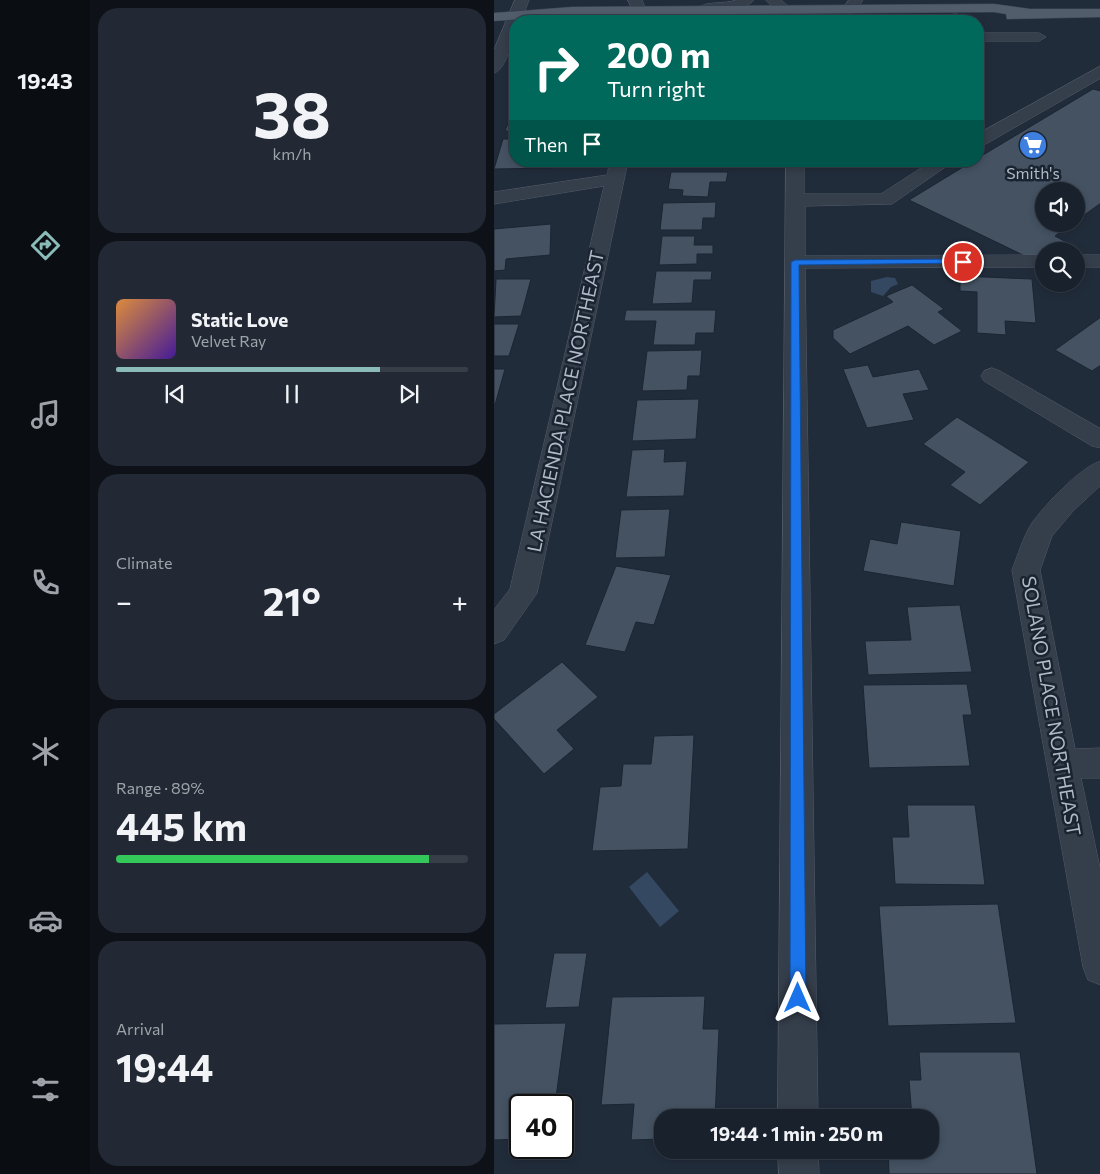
<!DOCTYPE html>
<meta charset="utf-8">
<style>
body{margin:0;font-family:Commissioner,sans-serif;background:#222934;color:#f1f3f6;height:100vh;display:flex;flex-direction:column;font-size:19px;white-space:nowrap}
*{box-sizing:border-box;margin:0}
p{font-size:16px;color:#9fa3a9}
.icon{flex:none;width:28px;height:28px;fill:none;stroke:currentColor;stroke-width:2;stroke-linecap:round;stroke-linejoin:round}
.map{position:relative;flex:1;overflow:hidden}
.details{display:flex;flex-direction:column;gap:8px;padding:8px;background:#0e1218;width:404px}
.details>*{flex:none}
.banner{position:absolute;left:15px;top:15px;width:475px;height:152px;border-radius:20px;box-shadow:0 2px 8px #0003,0 0 0 1px #373e48;background:#00695c;color:#fff;overflow:hidden}
.fabs{position:absolute;left:541px;top:182px;display:grid;gap:10px}
.fabs a{display:grid;place-items:center;width:50px;height:50px;border-radius:50%;background:#19212c;box-shadow:0 2px 8px #0003,0 0 0 1px #373e48;font-size:25px}
.speed{position:absolute;left:15px;top:1094px;display:flex;gap:10px;font-size:25px;font-weight:700;text-align:center}
.speed>*{display:grid;place-content:center;width:65px;height:65px;border-radius:50%;background:#19212c;box-shadow:0 2px 8px #0003,0 0 0 1px #373e48;line-height:1}
.speed .limit{border:2px solid #111;border-radius:8px;background:#fff;color:#111}
.pin{position:absolute;display:grid;place-items:center;width:42px;height:42px;color:#fff;margin:-21px;border:2px solid #fff;border-radius:50%;box-shadow:0 1px 5px #0007}
.me{position:absolute;width:55px;margin:-28px;rotate:0deg;stroke-linejoin:round;filter:drop-shadow(0 0 4px #0008)}
.turn{display:flex;align-items:center;gap:18px;height:105px;padding:0 15px;font-size:22px}
.turn .icon{width:65px;height:65px;stroke-width:2.5}
.turn b{display:block;font-size:35px;line-height:42px}
.then{display:flex;align-items:center;height:48px;padding:0 15px;background:#0003;gap:10px;font-size:19px}
.big{font-size:38px;font-weight:700;line-height:1.1}
.details .card{flex:1;display:flex;flex-direction:column;justify-content:center;gap:8px;min-width:0;padding:0 18px;border-radius:20px;background:#222934}
.details .dial{align-items:center;gap:0}
.dial b{font-size:65px;line-height:1}
.song{display:flex;align-items:center;gap:15px}
.cover{width:60px;height:60px;border-radius:8px;background:linear-gradient(135deg,hsl(30 70% 55%),hsl(260 70% 35%))}
.played{height:5px;border-radius:2px;background:linear-gradient(90deg,#8bbbb9 75%,#373e48 75%)}
.keys{display:flex;justify-content:space-around;direction:ltr}
.heat{display:flex;justify-content:space-between;align-items:center;font-size:28px;direction:ltr}
.charge{height:8px;border-radius:4px;background:linear-gradient(90deg,#34c759 89%,#373e48 0)}
.trip{position:absolute;left:160px;top:1109px;width:285px;height:50px;border-radius:20px;background:#19212c;box-shadow:0 2px 8px #0003,0 0 0 1px #373e48;font-weight:700;line-height:50px;text-align:center}
main{display:flex;flex:1;min-height:0}
.tab-bar{display:flex;flex-direction:column;width:90px;justify-content:space-around;align-items:center;background:#0a0d12;color:#9fa3a9}
.tab-bar .icon{width:35px;height:35px}
.tab-bar .on{color:#8bbbb9}
.tab-bar b{font-size:22px;color:#f1f3f6}
.map>svg:first-child{display:block}
</style>
<main>
<nav class="tab-bar">
<b>19:43</b>
<svg class="icon on" aria-label="directions" viewBox="0 0 24 24"><path d="M12 3l9 9-9 9-9-9zM9 14v-3h6M13 9l2 2-2 2"/></svg>
<svg class="icon" aria-label="music" viewBox="0 0 24 24"><path d="M9 18V5l10-2v13"/><circle cx="6" cy="18" r="3"/><circle cx="16" cy="16" r="3"/></svg>
<svg class="icon" aria-label="phone" viewBox="0 0 24 24"><path d="M5 4h4l2 5-3 2q2 4 5 5l2-3 5 2v4C11 20 4 13 5 4z"/></svg>
<svg class="icon" aria-label="climate" viewBox="0 0 24 24"><path d="M12 3v18M4 7l16 10M4 17L20 7"/></svg>
<svg class="icon" aria-label="car" viewBox="0 0 24 24"><path d="M5 17H2v-5l4-1 3-4h7l3 4 3 1v5h-3M9 17h6M6 11h13"/><circle cx="7" cy="17" r="2"/><circle cx="17" cy="17" r="2"/></svg>
<svg class="icon" aria-label="filters" viewBox="0 0 24 24"><path d="M4 7h16M4 17h16"/><circle cx="9" cy="7" r="2"/><circle cx="15" cy="17" r="2"/></svg>
</nav>
<section class="details">
<div class="card dial"><b>38</b><p>km/h</p></div>
<div class="card">
<div class="song"><i class="cover"></i><div><b>Static Love</b><p>Velvet Ray</p></div></div>
<div class="played"></div>
<div class="keys"><svg class="icon" aria-label="previous" viewBox="0 0 24 24"><path d="M18 5L8 12l10 7zM5 5v14"/></svg><svg class="icon" aria-label="pause" viewBox="0 0 24 24"><path d="M8 5v14M16 5v14"/></svg><svg class="icon" aria-label="next" viewBox="0 0 24 24"><path d="M6 5l10 7-10 7zM19 5v14"/></svg></div>
</div>
<div class="card"><p>Climate</p>
<div class="heat"><a>−</a><b class="big">21°</b><a>+</a></div>
</div>
<div class="card"><p>Range · 89%</p><b class="big">445 km</b><div class="charge"></div></div>
<div class="card"><p>Arrival</p><b class="big">19:44</b></div>
</section>
<div class="map">
<svg width="607" height="1174" viewBox="0 0 607 1174">
<rect width="100%" height="100%" fill="#212c3b"/>
<g fill="#344862">
<path d="M393 277 401 278 404 284 397 287 389 296 377 292V281Z"/>
<path d="M153 872 185 911 166 927 135 887Z"/>
</g>
<g fill="#445262" stroke="#1c2532">
<path d="M599 89 607 91V203L582 221V191H550V224H578L561 236 578 245 570 251H550V256H531L415 200 479 161H484V158Z"/>
<path d="M19 111H21V131H11Z"/>
<path d="M9 139H21V161H60L58 168 0 169Z"/>
<path d="M181 161H213L209 167 179 163Z"/>
<path d="M177 172H234L232 182H216L214 197 188 196 189 190 174 189Z"/>
<path d="M222 202 221 218H209L208 230H166L169 203Z"/>
<path d="M57 224 56 255 12 259 11 270 0 271V229Z"/>
<path d="M168 236H201L200 245H219V254H203V264L165 265Z"/>
<path d="M162 271H218L217 280H200L198 303 158 304Z"/>
<path d="M466 276 538 279 542 323 511 321 512 335 483 333V292L466 291Z"/>
<path d="M2 279H37L27 316 0 317Z"/>
<path d="M418 285 450 309 444 312 468 331 440 345 414 326 356 354 339 338V330L399 302 392 296Z"/>
<path d="M132 310H222L220 333H202L201 345H159L162 321H130Z"/>
<path d="M607 317V365L598 371 561 350Z"/>
<path d="M0 324H25L15 356H0Z"/>
<path d="M208 350 206 376H194L193 390 148 391 153 351Z"/>
<path d="M374 365 379 377 425 369 435 390 409 394 420 420 373 428 349 369Z"/>
<path d="M0 369H11L1 405H0Z"/>
<path d="M205 399 202 439 138 441 143 400Z"/>
<path d="M463 417 535 462 486 505 456 485 471 472 429 444Z"/>
<path d="M171 449 170 462 193 461 190 496 132 497 138 450Z"/>
<path d="M176 509 171 557 121 558 127 510Z"/>
<path d="M407 522 467 531 460 586 369 571 376 539 403 544Z"/>
<path d="M122 566 177 575 160 625 142 622 131 652 91 645Z"/>
<path d="M466 605 478 672 374 675 371 641 417 640 413 607Z"/>
<path d="M68 662 104 697 63 730 80 749 50 774 0 719V714Z"/>
<path d="M473 684 478 715H469L476 766 375 768 369 685Z"/>
<path d="M200 735 194 849 98 851 106 787 127 786 129 764H157L160 736Z"/>
<path d="M413 805H481L491 885 401 884 398 837H415Z"/>
<path d="M504 904 522 1023 394 1026 385 906Z"/>
<path d="M60 953H93L85 1007 51 1008Z"/>
<path d="M211 996 209 1029H225L221 1118H169V1139L137 1140 140 1104 107 1105 118 997Z"/>
<path d="M72 1023 61 1105H26V1139L0 1140V1024Z"/>
<path d="M425 1052H526L543 1174H395L394 1150H436V1118H418L415 1080H427Z"/>
</g>
<g fill="none" stroke-linecap="round" stroke-linejoin="round">
<defs>
<g id="minor">
<path d="M21 0H35L27 21H21C21 34 13 69 0 73V50Z"/>
<path d="M134 0H148L152 10 145 14 140 13Z"/>
<path d="M242 0H260C252 10 211 19 203 9 211 0 230 5 242 0Z"/>
<path d="M272 0H287L294 6 302 21H288L283 11Z"/>
<path d="M355 0H369L361 12 356 13 349 9Z"/>
<path d="M462 14 467 15 470 21H456L457 15Z"/>
<path d="M484 33H545L552 37 545 41H484Z"/>
<path d="M607 66V78L490 145 484 146V134Z"/>
<path d="M116 161H134L43 593 10 640 0 644V610L16 589 110 186 0 204V192L113 175Z"/>
<path d="M292 161H310V194H387L438 161H460L398 204 311 206V256L550 255V267L311 268 324 1118H284Z"/>
<rect x="582" y="255" width="25" height="12"/>
<path d="M498 368 506 371 607 429V448L598 446 490 381 487 376 490 371Z"/>
<path d="M607 461V485L579 511 558 536 546 570 581 749 607 748V778H587L607 873V985L594 980 589 967 518 570C524 555 529 537 538 523 551 505 586 467 607 461Z"/>
<path d="M284 1150H324L325 1174H285Z"/>
</g>
<path id="major" d="M500 4 536 9H607V17L513 19 512 14 500 12 78 15 0 21V13L78 7Z"/>
</defs>
<use href="#minor" stroke="#535c69" stroke-width="1"/>
<use href="#major" stroke="#3e4754" stroke-width="1"/>
<use href="#minor" fill="#353e4b" fill-rule="evenodd"/>
<use href="#major" fill="#525d6b" fill-rule="evenodd"/>
</g>
<path fill="#1a73e8" stroke="#114b97" d="M469 259 472 260V263L305 265 312 998 309 1004 304 1006 298 1004 296 998 297 262 301 260Z"/>
<defs>
<symbol id="supermarket-disc" viewBox="-11 -11 22 22"><circle r="9.5" fill="#3f7fe0" stroke="#1a2330"/><path d="M-6-5.5h2.5l.6 2H6L4.5 2H-2.5L-4.4-4H-6ZM-1.5 3.2a1.3 1.3 0 1 0 .1 0ZM3 3.2a1.3 1.3 0 1 0 .1 0Z" fill="#fff"/></symbol>
</defs>
<g fill-rule="evenodd">
<use href="#supermarket-disc" x="523" y="129" width="32" height="32"/>
</g>
<g text-anchor="middle" dominant-baseline="central" stroke-width="5" stroke-linejoin="round" paint-order="stroke">
<g font-size="16" fill="#b0b9c7" stroke="#1a2330">
<text x="539" y="172">Smith's</text>
</g>
<g font-size="19" fill="#b0b9c7" stroke="#1a2330">
<text transform="translate(71 401) rotate(-78)">LA HACIENDA PLACE NORTHEAST</text>
<text transform="translate(558 706) rotate(80)">SOLANO PLACE NORTHEAST</text>
</g>
</g>
</svg>
<div class="fabs">
<a><svg class="icon" aria-label="sound" viewBox="0 0 24 24"><path d="M4 9h4l5-4v14l-5-4H4zM17 9q2 3 0 6"/></svg></a>
<a><svg class="icon" aria-label="search" viewBox="0 0 24 24"><circle cx="10" cy="10" r="6"/><path d="M15 15l6 6"/></svg></a>
</div>
<div class="speed"><div class="limit">40</div></div>
<div class="pin" style="left:469px;top:262px;background:#d93025"><svg class="icon" aria-label="arrive" viewBox="0 0 24 24"><path d="M6 21V4h12l-3 4 3 4H6"/></svg></div>
<svg class="me" style="left:304px;top:998px" viewBox="-20 -20 40 40"><path d="M0-17L14 15 0 8-14 15z" fill="#1a73e8" stroke="#fff" stroke-width="4"/></svg>
<div class="trip">19:44 · 1 min · 250 m</div>
<div class="banner">
<div class="turn"><svg class="icon" aria-label="right" viewBox="0 0 24 24"><path d="M7 20v-9h11M14 6l5 5-5 5"/></svg><div><b>200 m</b>Turn right</div></div>
<div class="then">Then<svg class="icon" aria-label="arrive" viewBox="0 0 24 24"><path d="M6 21V4h12l-3 4 3 4H6"/></svg></div>
</div>
</div>
</main>
